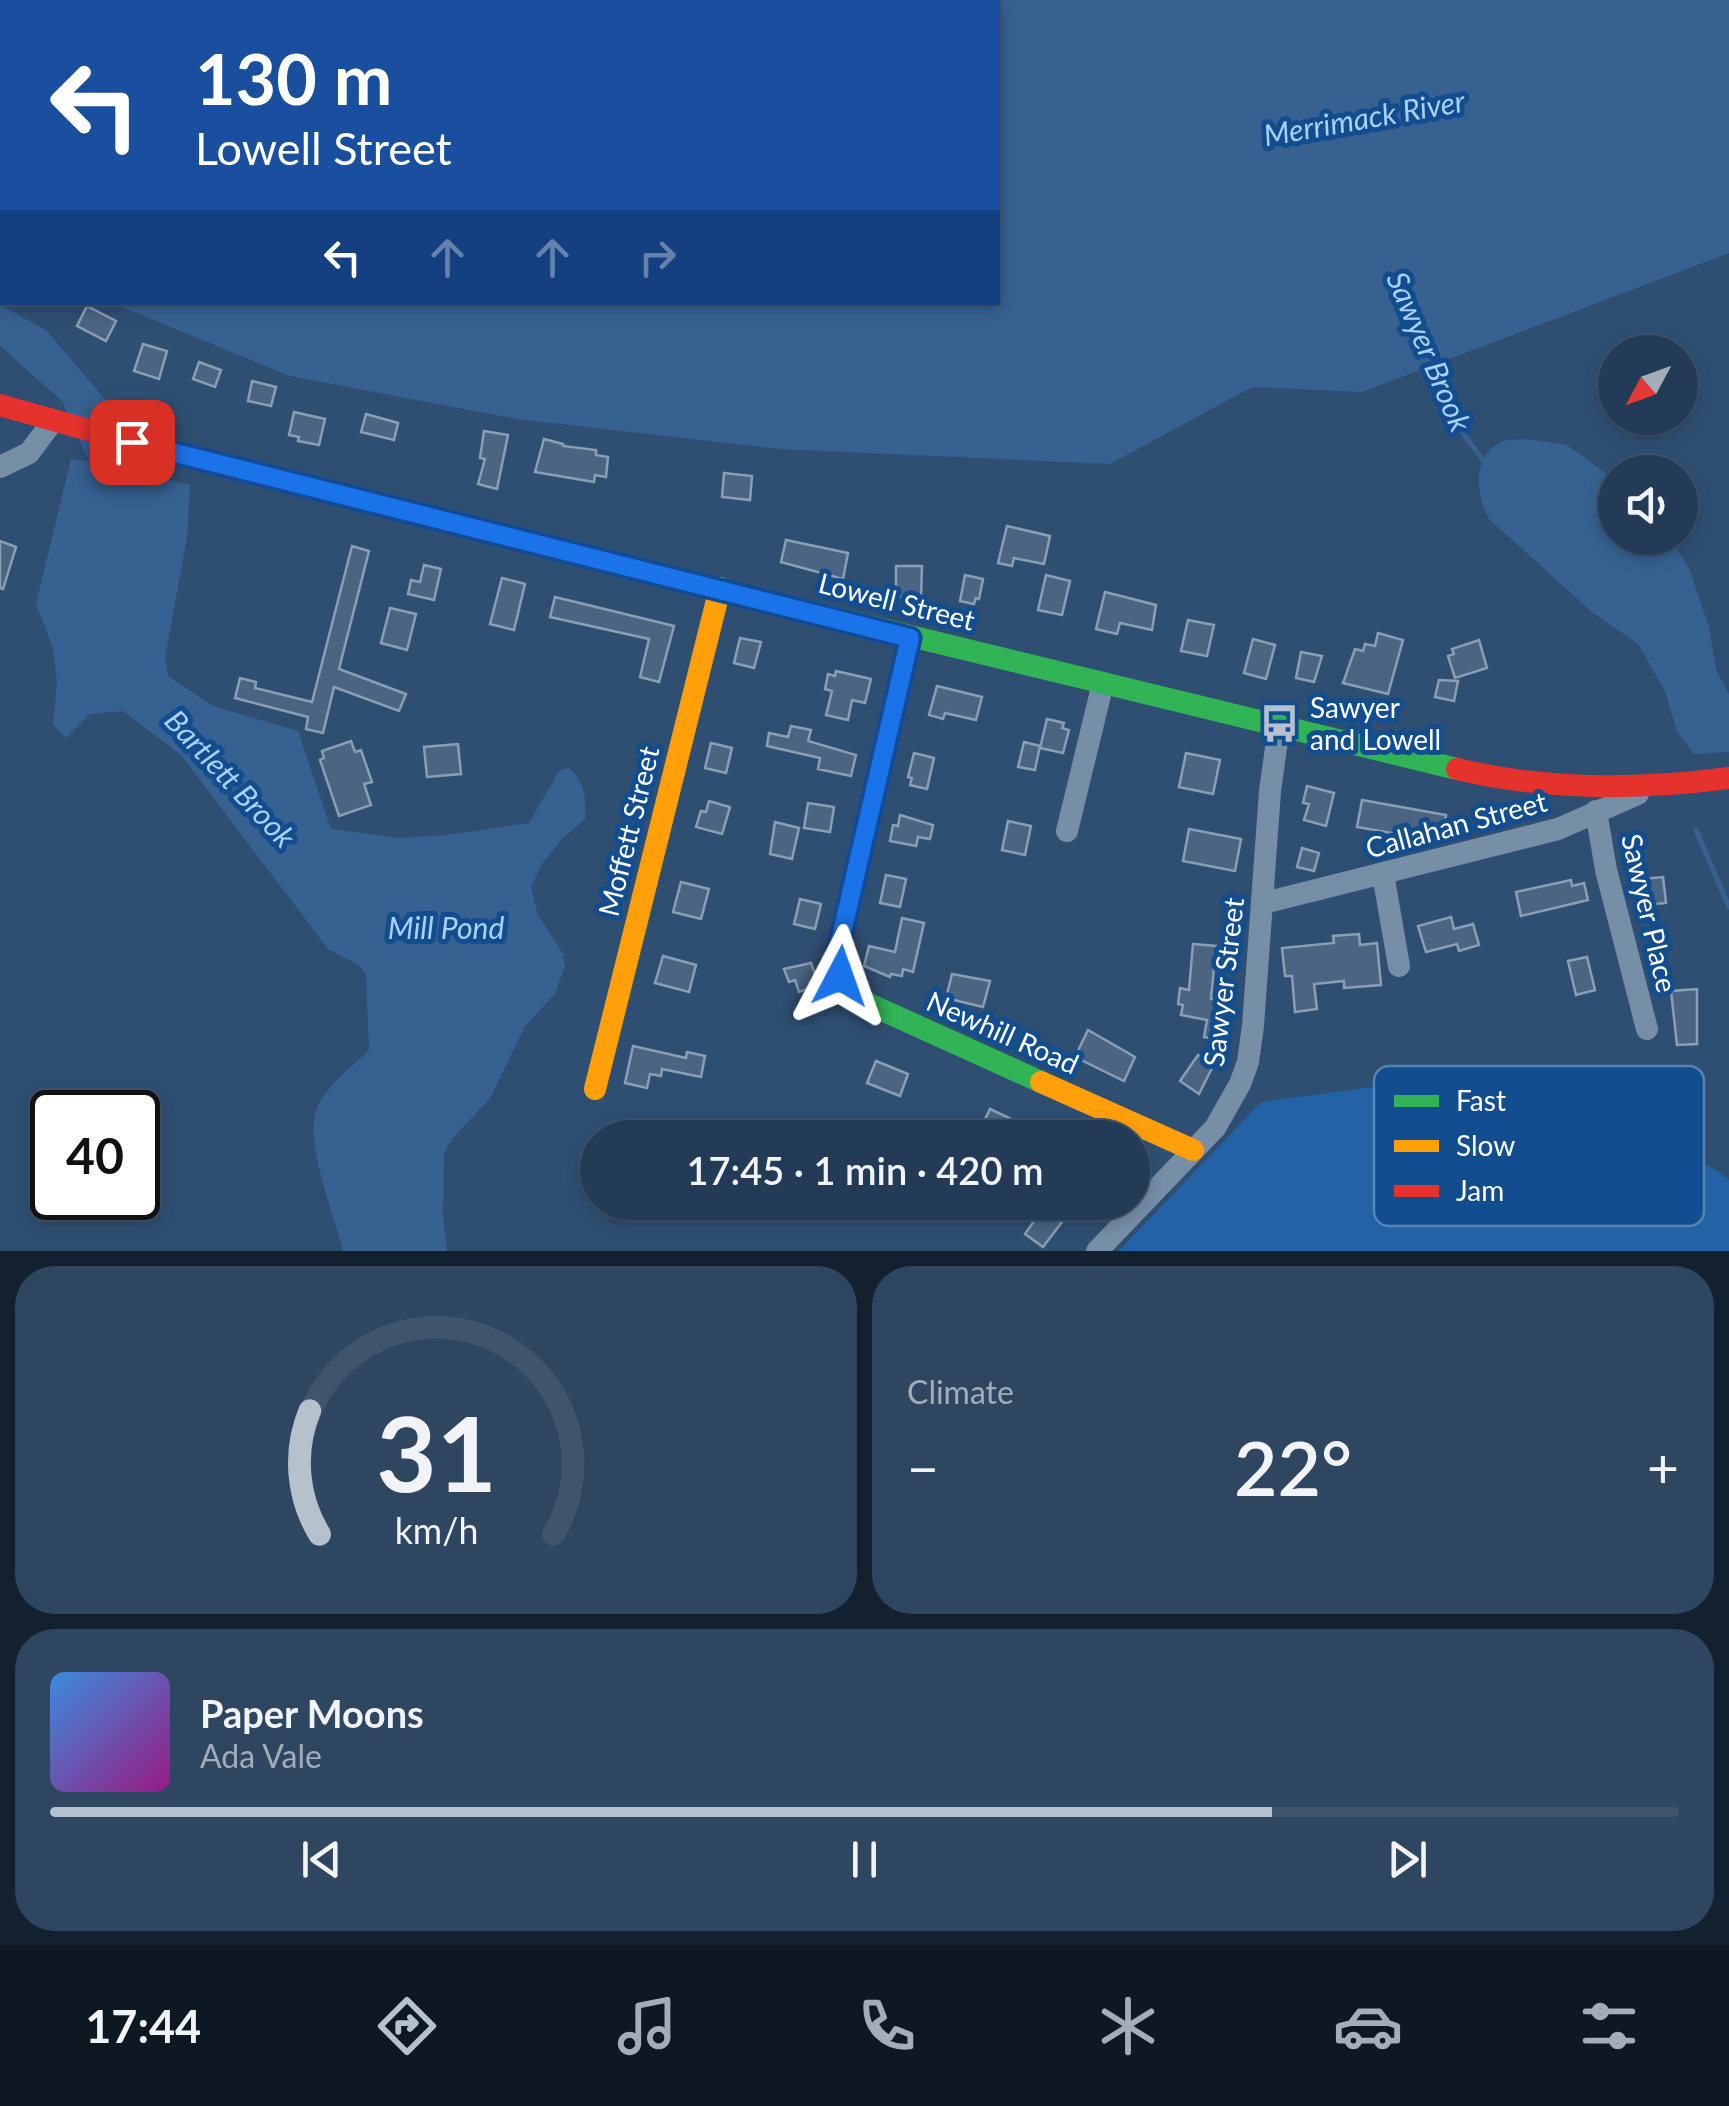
<!DOCTYPE html>
<meta charset="utf-8">
<style>
body{margin:0;font-family:Lato,sans-serif;background:#2f4660;color:#f1f3f6;height:100vh;display:flex;flex-direction:column;font-size:38px;white-space:nowrap}
*{box-sizing:border-box;margin:0}
p{font-size:32px;color:#a3adb9}
.icon{flex:none;width:55px;height:55px;fill:none;stroke:currentColor;stroke-width:2;stroke-linecap:round;stroke-linejoin:round}
.map{position:relative;height:1251px;overflow:hidden}
.panel{display:flex;flex-direction:column;gap:15px;padding:15px;background:#13202f;flex:1}
.panel>*{flex:none}
.guide{position:absolute;left:0px;top:0px;width:1000px;height:305px;box-shadow:0 5px 15px #0003,0 0 0 2px #40556c;background:#1a4fa0;color:#fff;overflow:hidden}
.needle{width:65px;rotate:229deg}
.tools{position:absolute;left:1598px;top:335px;display:grid;gap:20px}
.tools a{display:grid;place-items:center;width:100px;height:100px;border-radius:50%;background:#233b56;box-shadow:0 5px 15px #0003,0 0 0 2px #40556c;font-size:50px}
.speed{position:absolute;left:30px;top:1090px;display:flex;gap:20px;font-size:50px;font-weight:700;text-align:center}
.speed>*{display:grid;place-content:center;width:130px;height:130px;border-radius:50%;background:#233b56;box-shadow:0 5px 15px #0003,0 0 0 2px #40556c;line-height:1}
.speed .limit{border:5px solid #111;border-radius:15px;background:#fff;color:#111}
.pin{position:absolute;display:grid;place-items:center;width:85px;height:85px;color:#fff;margin:-42px;border-radius:20px;box-shadow:0 5px 15px #0006}
.me{position:absolute;width:110px;margin:-55px;rotate:4deg;stroke-linejoin:round;filter:drop-shadow(0 0 8px #0008)}
.turn{display:flex;align-items:center;gap:35px;height:210px;padding:0 30px;font-size:45px}
.turn .icon{width:130px;height:130px;stroke-width:2.5}
.turn b{display:block;font-size:70px;line-height:85px}
.lanes{display:flex;align-items:center;height:95px;padding:0 30px;background:#0003;justify-content:center;gap:50px;direction:ltr}
.lanes .off{opacity:.35}
.big{font-size:75px;font-weight:600;line-height:1.1}
.panel .card{flex:1;display:flex;flex-direction:column;justify-content:center;gap:15px;min-width:0;padding:0 35px;border-radius:40px;background:#2f4660}
.panel .dial{align-items:center;gap:0}
.dial svg{height:260px;overflow:visible;fill:none;stroke:#40556c;stroke-width:7;stroke-linecap:round;text-anchor:middle}
.dial text{fill:#f1f3f6;stroke:none}
.song{display:flex;align-items:center;gap:30px}
.cover{width:120px;height:120px;border-radius:15px;background:linear-gradient(135deg,hsl(210 70% 55%),hsl(310 70% 35%))}
.played{height:10px;border-radius:5px;background:linear-gradient(90deg,#b6c1ce 75%,#40556c 75%)}
.keys{display:flex;justify-content:space-around;direction:ltr}
.heat{display:flex;justify-content:space-between;align-items:center;font-size:55px;direction:ltr}
.panel .tiles{flex:1;display:grid;gap:15px;grid-template-columns:1fr 1fr}
.card:last-child{grid-column:span 2}
.trip{position:absolute;left:580px;top:1120px;width:570px;height:100px;border-radius:50px;background:#233b56;box-shadow:0 5px 15px #0003,0 0 0 2px #40556c;font-weight:600;line-height:100px;text-align:center}
.tab-bar{display:flex;height:160px;justify-content:space-around;align-items:center;background:#0e1822;color:#a3adb9}
.tab-bar .icon{width:70px;height:70px}
.tab-bar .current{color:#b6c1ce}
.tab-bar b{font-size:45px;color:#f1f3f6}
.map>svg:first-child{display:block}
</style>
<div class="map">
<svg width="1729" height="1251" viewBox="0 0 1729 1251">
<rect width="100%" height="100%" fill="#2f4f72"/>
<path fill="#2363a5" d="M1440 1078 1445 1137C1515 1140 1679 1132 1729 1180V1251H1119L1261 1102Z"/>
<g fill="#366190">
<path d="M0 0H1729V253L1362 392 1252 387 1110 464 779 449 517 419 290 376 112 303 998 302V2H2V248Z"/>
<path d="M0 305 46 330 120 417 130 470 190 485 187 538 165 657 168 676 213 706 298 731 331 829 399 838 446 835 529 823 559 771 569 768C584 779 587 801 585 819L561 840 541 865 531 888 538 915 563 954 565 966 555 994 525 1026 491 1097 451 1140 444 1153 443 1217 447 1251H343C335 1217 303 1139 317 1108 327 1085 352 1067 369 1050L366 974 359 965 328 949 181 755 123 711 90 714 66 738 53 724 57 683 53 648 36 604 71 459 89 461 62 401 0 346Z"/>
<path d="M1527 439 1567 445 1615 480V538H1669L1689 568 1709 627 1716 670 1729 694V752L1694 754 1677 731 1665 691 1638 644 1592 612 1489 519C1476 495 1471 455 1503 441 1509 439 1520 440 1527 439Z"/>
</g>
<g fill="none" stroke-linecap="round" stroke-linejoin="round">
<g stroke="#366190" stroke-width="5">
<path d="M1432 359 1464 435 1486 464"/>
<path d="M1696 830 1729 907"/>
</g>
</g>
<g fill="#4a6481" stroke="#8b9fb4" stroke-width="2.5">
<path d="M87 306 116 321 106 341 77 326Z"/>
<path d="M143 344 167 351 159 379 134 371Z"/>
<path d="M199 362 221 370 215 387 193 379Z"/>
<path d="M252 381 276 387 271 406 248 401Z"/>
<path d="M294 412 325 419 319 445 298 441 299 437 289 435Z"/>
<path d="M366 414 398 423 394 440 361 432Z"/>
<path d="M484 431 508 435 497 489 478 484 485 459 480 458Z"/>
<path d="M544 439 563 444V446L596 450V455L608 457 606 477 595 475 594 482 535 472Z"/>
<path d="M724 473 752 476 750 500 722 497Z"/>
<path d="M1007 526 1050 536 1044 564 1014 558 1012 566 998 563Z"/>
<path d="M786 540 848 553 843 579 781 562Z"/>
<path d="M0 541 16 547 3 589 0 588Z"/>
<path d="M352 546 369 551 339 669 406 694 399 711 334 687 323 733 306 729 308 717 235 698 240 678 256 682 255 688 312 702Z"/>
<path d="M424 565 441 569 434 600 408 594 411 580 420 582Z"/>
<path d="M896 566H922L921 597H896Z"/>
<path d="M965 575 983 579 979 599 976 598 974 604 960 601Z"/>
<path d="M1046 575 1070 581 1062 615 1038 610Z"/>
<path d="M502 578 525 584 514 630 490 624Z"/>
<path d="M1105 592 1156 605 1152 630 1120 623 1117 634 1096 629Z"/>
<path d="M555 597 674 626 659 682 640 677 649 639 550 617Z"/>
<path d="M390 608 416 614 407 650 381 643Z"/>
<path d="M1188 620 1214 625 1207 656 1181 651Z"/>
<path d="M1378 633 1403 640 1388 694 1343 683 1355 649 1363 651 1365 644 1375 646Z"/>
<path d="M740 638 761 642 754 668 734 663Z"/>
<path d="M1253 639 1275 645 1266 679 1244 673Z"/>
<path d="M1479 640 1487 668 1455 678 1448 656 1454 654 1452 649Z"/>
<path d="M1301 652 1322 656 1314 682 1296 678Z"/>
<path d="M836 671 871 679 865 703 852 700 848 720 826 715 832 691 825 689 828 674 835 676Z"/>
<path d="M1439 680 1458 681 1454 701 1435 697Z"/>
<path d="M937 686 982 697 976 720 945 713 943 719 929 715Z"/>
<path d="M1047 719 1064 723 1062 728 1069 730 1063 753 1040 748Z"/>
<path d="M791 726 811 730 808 741 856 755 851 776 818 769 820 758 767 746 769 733 788 737Z"/>
<path d="M351 741 355 752 361 750 372 782 364 784 371 805 339 816 320 760 324 758 322 751Z"/>
<path d="M1024 742 1040 746 1035 770 1018 767Z"/>
<path d="M711 743 732 748 726 773 705 768Z"/>
<path d="M458 744 461 774 427 777 424 747Z"/>
<path d="M914 753 934 758 927 789 910 785 912 778 908 777Z"/>
<path d="M1186 753 1220 760 1213 794 1179 787Z"/>
<path d="M1307 786 1334 793 1326 826 1304 820 1309 804 1303 803Z"/>
<path d="M1362 800 1446 815 1445 820 1452 821 1450 837 1431 840 1357 827Z"/>
<path d="M709 801 730 807 722 834 696 827 701 811 706 812Z"/>
<path d="M808 803 834 807 830 832 804 828Z"/>
<path d="M900 815 933 825 930 839 918 837 916 846 890 841 893 825 898 826Z"/>
<path d="M1008 821 1031 826 1025 855 1002 850Z"/>
<path d="M775 822 799 828 792 859 770 854Z"/>
<path d="M1189 829 1241 839 1235 871 1183 861Z"/>
<path d="M1302 848 1319 853 1314 871 1297 867Z"/>
<path d="M886 875 906 879 900 907 880 903Z"/>
<path d="M1663 877 1666 903 1645 905 1642 879Z"/>
<path d="M1571 880 1572 886 1584 883 1588 900 1521 916 1516 892Z"/>
<path d="M681 882 709 889 701 919 673 912Z"/>
<path d="M800 899 821 904 815 929 794 924Z"/>
<path d="M1451 917 1454 929 1473 924 1479 945 1459 951 1457 944 1426 952 1418 926Z"/>
<path d="M902 918 924 923 913 972 903 969 902 976 891 974 890 977 864 966 869 946 895 952Z"/>
<path d="M1359 934 1360 945 1377 943 1381 985 1344 988V981L1314 984 1317 1009 1295 1012 1292 976H1285L1282 948 1334 943 1333 936Z"/>
<path d="M1193 944 1216 946 1211 999 1230 1002 1223 1040 1204 1037 1207 1020 1181 1015 1183 1005 1178 1004 1180 988 1189 990Z"/>
<path d="M663 956 696 965 689 992 655 983Z"/>
<path d="M1587 957 1595 990 1576 995 1568 961Z"/>
<path d="M811 963 819 985 799 992 795 980 789 982 784 969Z"/>
<path d="M952 974 990 981 983 1007 946 998Z"/>
<path d="M1697 989V1044L1677 1045 1671 991Z"/>
<path d="M1088 1030 1135 1057 1124 1081 1075 1057Z"/>
<path d="M633 1046 686 1058 687 1052 705 1056 701 1077 662 1069 661 1076 650 1074 647 1088 625 1083Z"/>
<path d="M1198 1055 1213 1066 1199 1094 1180 1081Z"/>
<path d="M876 1061 908 1074 900 1096 867 1083Z"/>
<path d="M990 1109 1022 1124 1015 1138H976Z"/>
<path d="M1046 1204 1065 1218 1043 1247 1025 1234Z"/>
</g>
<g fill="none" stroke-linecap="round" stroke-linejoin="round">
<g stroke="#768ea6" stroke-width="22">
<path d="M0 467 29 453 53 421"/>
<path d="M1596 811 1606 870 1647 1029"/>
<path d="M1067 831 1103 683"/>
<path d="M1383 874 1399 966"/>
<path d="M1264 903 1558 829 1638 794"/>
<path d="M1097 1251 1215 1128 1240 1084 1248 1062 1253 1026 1270 791 1279 726"/>
</g>
<g stroke="#30b455" stroke-width="22">
<path d="M602 561 1457 769"/>
<path d="M910 638 838 949C838 976 848 992 871 1005L1041 1082"/>
</g>
<g stroke="#ff9f0a" stroke-width="22">
<path d="M1041 1082 1193 1150"/>
<path d="M595 1089 720 588"/>
</g>
<g stroke="#e5322d" stroke-width="22">
<path d="M0 405 131 442 602 561"/>
<path d="M1457 769C1545 790 1639 790 1729 778"/>
</g>
</g>
<g fill="none" stroke-linecap="round" stroke-linejoin="round">
<defs>
<path id="route" d="M132 442 910 638 838 950 840 976"/>
</defs>
<use href="#route" stroke="#114b97" stroke-width="25"/>
<use href="#route" stroke="#1a73e8" stroke-width="18"/>
</g>
<defs>
<symbol id="bus-bare" viewBox="-9 -9 18 18"><path d="M-5-6H5V4H4V6H2V4H-2V6H-4V4H-5ZM-3.5-4V0h7V-4ZM-3.5 1.2v1.5H-2V1.2ZM2 1.2v1.5H3.5V1.2Z" fill="#b6c1ce" stroke="#124e8f" stroke-width="2.5" paint-order="stroke"/></symbol>
</defs>
<g fill-rule="evenodd">
<use href="#bus-bare" x="1252" y="696" width="55" height="55"/>
</g>
<g text-anchor="middle" dominant-baseline="central" stroke-width="10" stroke-linejoin="round" paint-order="stroke">
<g font-size="28" fill="#fff" stroke="#124e8f">
<text transform="translate(897 601) rotate(14)">Lowell Street</text>
<text transform="translate(1456 824) rotate(-15)">Callahan Street</text>
<text transform="translate(628 831) rotate(-76)">Moffett Street</text>
<text transform="translate(1650 913) rotate(77)">Sawyer Place</text>
<text transform="translate(1223 982) rotate(-83)">Sawyer Street</text>
<text transform="translate(1003 1032) rotate(24)">Newhill Road</text>
</g>
<g font-size="28" fill="#fff" stroke="#124e8f" text-anchor="start">
<text x="1310" y="707">Sawyer<tspan x="1310" dy="32">and Lowell</tspan></text>
</g>
<g font-size="30" font-style="italic" fill="#a9d1f9" stroke="#124e8f">
<text transform="translate(1364 117) rotate(-10)">Merrimack River</text>
<text transform="translate(1430 351) rotate(67)">Sawyer Brook</text>
<text transform="translate(231 778) rotate(47)">Bartlett Brook</text>
<text x="446" y="927">Mill Pond</text>
</g>
</g>
<rect x="1374" y="1066" width="330" height="160" rx="15" fill="#124e8f" stroke="#5983b1" stroke-width="2.5"/>
<rect x="1394" y="1095" width="45" height="12" fill="#30b455"/>
<rect x="1394" y="1140" width="45" height="12" fill="#ff9f0a"/>
<rect x="1394" y="1185" width="45" height="12" fill="#e5322d"/>
<g font-size="28" fill="#fff">
<text x="1456" y="1111">Fast</text>
<text x="1456" y="1156">Slow</text>
<text x="1456" y="1201">Jam</text>
</g>
</svg>
<div class="tools">
<a><svg class="needle" viewBox="-14 -14 28 28"><path d="M0-13l5 13h-10z" fill="#e53935"/><path d="M0 13l5-13h-10z" fill="#a3adb9"/></svg></a>
<a><svg class="icon" aria-label="sound" viewBox="0 0 24 24"><path d="M4 9h4l5-4v14l-5-4H4zM17 9q2 3 0 6"/></svg></a>
</div>
<div class="speed"><div class="limit">40</div></div>
<div class="pin" style="left:132px;top:442px;background:#d93025"><svg class="icon" aria-label="arrive" viewBox="0 0 24 24"><path d="M6 21V4h12l-3 4 3 4H6"/></svg></div>
<svg class="me" style="left:840px;top:976px" viewBox="-20 -20 40 40"><path d="M0-17L14 15 0 8-14 15z" fill="#1a73e8" stroke="#fff" stroke-width="4"/></svg>
<div class="trip">17:45 · 1 min · 420 m</div>
<div class="guide">
<div class="turn"><svg class="icon" aria-label="left" viewBox="0 0 24 24"><path d="M17 20v-9H6M10 6l-5 5 5 5"/></svg><div><b>130 m</b>Lowell Street</div></div>
<div class="lanes"><svg class="icon" aria-label="left" viewBox="0 0 24 24"><path d="M17 20v-9H6M10 6l-5 5 5 5"/></svg><svg class="icon off" aria-label="ahead" viewBox="0 0 24 24"><path d="M12 20V5M6 11l6-6 6 6"/></svg><svg class="icon off" aria-label="ahead" viewBox="0 0 24 24"><path d="M12 20V5M6 11l6-6 6 6"/></svg><svg class="icon off" aria-label="right" viewBox="0 0 24 24"><path d="M7 20v-9h11M14 6l5 5-5 5"/></svg></div>
</div>
</div>
<section class="panel">
<div class="tiles">
<div class="card dial"><svg viewBox="0 0 100 80">
<path d="M14 69A42 42 0 1 1 86 69"/>
<path d="M14 69A42 42 0 0 1 11 31" stroke="#b6c1ce"/>
<text x="50" y="56" font-size="32" font-weight="700">31</text>
<text x="50" y="72" font-size="11">km/h</text>
</svg></div>
<div class="card"><p>Climate</p>
<div class="heat"><a>−</a><b class="big">22°</b><a>+</a></div>
</div>
<div class="card">
<div class="song"><i class="cover"></i><div><b>Paper Moons</b><p>Ada Vale</p></div></div>
<div class="played"></div>
<div class="keys"><svg class="icon" aria-label="previous" viewBox="0 0 24 24"><path d="M18 5L8 12l10 7zM5 5v14"/></svg><svg class="icon" aria-label="pause" viewBox="0 0 24 24"><path d="M8 5v14M16 5v14"/></svg><svg class="icon" aria-label="next" viewBox="0 0 24 24"><path d="M6 5l10 7-10 7zM19 5v14"/></svg></div>
</div>
</div>
</section>
<nav class="tab-bar">
<b>17:44</b>
<svg class="icon current" aria-label="directions" viewBox="0 0 24 24"><path d="M12 3l9 9-9 9-9-9zM9 14v-3h6M13 9l2 2-2 2"/></svg>
<svg class="icon" aria-label="music" viewBox="0 0 24 24"><path d="M9 18V5l10-2v13"/><circle cx="6" cy="18" r="3"/><circle cx="16" cy="16" r="3"/></svg>
<svg class="icon" aria-label="phone" viewBox="0 0 24 24"><path d="M5 4h4l2 5-3 2q2 4 5 5l2-3 5 2v4C11 20 4 13 5 4z"/></svg>
<svg class="icon" aria-label="climate" viewBox="0 0 24 24"><path d="M12 3v18M4 7l16 10M4 17L20 7"/></svg>
<svg class="icon" aria-label="car" viewBox="0 0 24 24"><path d="M5 17H2v-5l4-1 3-4h7l3 4 3 1v5h-3M9 17h6M6 11h13"/><circle cx="7" cy="17" r="2"/><circle cx="17" cy="17" r="2"/></svg>
<svg class="icon" aria-label="filters" viewBox="0 0 24 24"><path d="M4 7h16M4 17h16"/><circle cx="9" cy="7" r="2"/><circle cx="15" cy="17" r="2"/></svg>
</nav>
